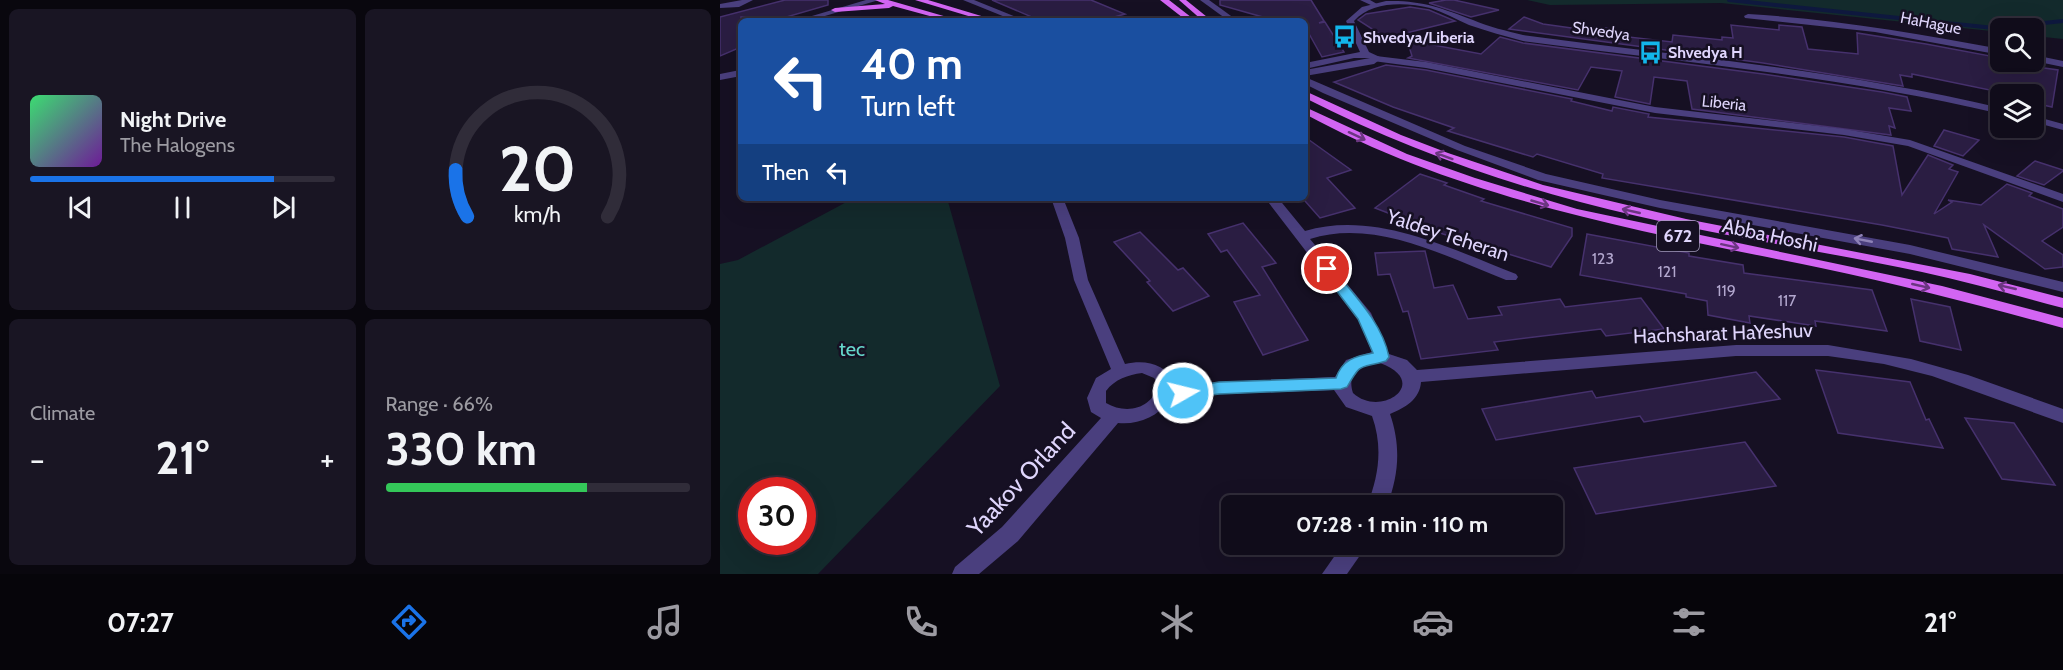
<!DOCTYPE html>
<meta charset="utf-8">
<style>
body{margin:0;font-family:Cabin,sans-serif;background:#191523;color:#f1f3f6;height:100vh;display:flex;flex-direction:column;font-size:22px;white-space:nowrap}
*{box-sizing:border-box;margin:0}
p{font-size:20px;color:#9c9ba2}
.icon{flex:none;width:33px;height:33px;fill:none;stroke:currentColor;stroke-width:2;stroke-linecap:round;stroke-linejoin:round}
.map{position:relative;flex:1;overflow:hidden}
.side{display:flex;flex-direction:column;gap:9px;padding:9px;background:#09070e;width:720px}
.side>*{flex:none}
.banner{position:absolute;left:18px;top:18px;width:570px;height:183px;border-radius:9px;box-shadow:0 6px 24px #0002,0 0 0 2px #302c39;background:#1a4fa0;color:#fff;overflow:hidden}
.controls{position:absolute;left:1270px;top:18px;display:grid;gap:12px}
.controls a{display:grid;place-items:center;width:54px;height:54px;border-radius:9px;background:#100c1a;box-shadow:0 6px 24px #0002,0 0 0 2px #302c39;font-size:30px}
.speed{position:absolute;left:18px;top:477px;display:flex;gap:12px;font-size:30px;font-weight:700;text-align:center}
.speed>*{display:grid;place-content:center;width:78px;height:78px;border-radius:50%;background:#100c1a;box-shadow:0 6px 24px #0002,0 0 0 2px #302c39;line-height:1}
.speed .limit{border:9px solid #d22;background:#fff;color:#111}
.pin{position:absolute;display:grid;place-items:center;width:51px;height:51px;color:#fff;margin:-26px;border:3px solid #fff;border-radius:50%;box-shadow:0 2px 6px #0007}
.me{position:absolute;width:66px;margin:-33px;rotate:82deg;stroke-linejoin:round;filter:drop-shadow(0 0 4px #0008)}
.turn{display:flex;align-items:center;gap:21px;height:126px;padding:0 24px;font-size:27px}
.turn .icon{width:78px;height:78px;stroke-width:2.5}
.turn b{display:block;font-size:42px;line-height:51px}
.then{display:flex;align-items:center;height:57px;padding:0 24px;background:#0003;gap:12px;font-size:22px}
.big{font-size:45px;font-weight:700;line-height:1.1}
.side .widget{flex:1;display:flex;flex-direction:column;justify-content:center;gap:9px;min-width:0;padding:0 21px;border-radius:9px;background:#191523}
.side .dial{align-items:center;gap:0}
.dial svg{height:156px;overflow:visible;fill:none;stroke:#302c39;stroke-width:7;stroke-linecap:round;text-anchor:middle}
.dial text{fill:#f1f3f6;stroke:none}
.song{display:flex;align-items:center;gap:18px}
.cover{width:72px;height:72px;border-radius:9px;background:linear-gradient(135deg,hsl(140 70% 55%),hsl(280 70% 35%))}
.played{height:6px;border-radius:3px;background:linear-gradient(90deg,#1a73e8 80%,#302c39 80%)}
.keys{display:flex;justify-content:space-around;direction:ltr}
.heat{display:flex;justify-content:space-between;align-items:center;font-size:33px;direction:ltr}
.charge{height:9px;border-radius:4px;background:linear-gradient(90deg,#34c759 66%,#302c39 0)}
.side .tiles{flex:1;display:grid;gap:9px;grid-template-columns:repeat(2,1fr)}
.trip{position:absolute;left:501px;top:495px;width:342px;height:60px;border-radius:9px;background:#100c1a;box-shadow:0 6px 24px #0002,0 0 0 2px #302c39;font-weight:700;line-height:60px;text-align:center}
.dock{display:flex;height:96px;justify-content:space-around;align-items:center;background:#06050a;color:#9c9ba2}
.dock .icon{width:42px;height:42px}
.dock .current{color:#1a73e8}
.dock b{font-size:27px;color:#f1f3f6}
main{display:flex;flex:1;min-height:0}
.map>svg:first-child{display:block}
</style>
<main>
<section class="side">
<div class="tiles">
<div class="widget">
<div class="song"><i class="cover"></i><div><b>Night Drive</b><p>The Halogens</p></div></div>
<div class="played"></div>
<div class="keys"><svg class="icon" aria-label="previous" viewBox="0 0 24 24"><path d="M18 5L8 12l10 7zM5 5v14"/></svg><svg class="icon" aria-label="pause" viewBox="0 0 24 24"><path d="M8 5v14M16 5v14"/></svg><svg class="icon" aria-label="next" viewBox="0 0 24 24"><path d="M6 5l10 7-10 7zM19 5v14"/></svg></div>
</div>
<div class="widget dial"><svg viewBox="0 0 100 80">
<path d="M14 69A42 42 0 1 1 86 69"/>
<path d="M14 69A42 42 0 0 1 8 45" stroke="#1a73e8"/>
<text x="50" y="56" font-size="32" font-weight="700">20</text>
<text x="50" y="72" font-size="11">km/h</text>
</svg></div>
<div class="widget"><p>Climate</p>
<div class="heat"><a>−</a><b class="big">21°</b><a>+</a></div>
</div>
<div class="widget"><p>Range · 66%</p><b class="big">330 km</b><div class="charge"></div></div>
</div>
</section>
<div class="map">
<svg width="1343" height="574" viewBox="0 0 1343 574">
<rect width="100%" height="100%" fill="#161023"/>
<g fill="#132a2c" fill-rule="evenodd">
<path d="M807 0H1343V39L1314 36V28H1281V32L1001 3 830 5Z"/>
<path d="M134 198H227L280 386 98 574H0V264L18 260ZM32 490H82V542H32Z"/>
</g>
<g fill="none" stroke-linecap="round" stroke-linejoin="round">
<path stroke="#0e183e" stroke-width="4" d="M1009 0 1274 28 1343 21"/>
</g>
<g fill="#2a1d42" stroke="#46316d" stroke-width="1.5">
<path d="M65 0H108V5L63 18 21 17V47L0 56V17Z"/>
<path d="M272 0H371L405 14 380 21H321Z"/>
<path d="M500 0H591L604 21 599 23 605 22 624 52 602 57 588 32 585 35V21H557L500 5Z"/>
<path d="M726 0H734L779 10 751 17 709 3Z"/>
<path d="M690 7 709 10 735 21 666 38 638 20 646 14Z"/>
<path d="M804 17 823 24 873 31 875 27 894 29 891 35 952 42 953 35 1002 40V37L1013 38 1011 25 1059 30V25L1082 27 1088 49 1138 54 1137 33 1206 44 1281 58V62L1338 70 1332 107 1314 103V94L1281 95 1269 93 1270 90 1192 74V77L1180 75 1183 86 1043 63 789 29Z"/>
<path d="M780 37 803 43 1043 74 1162 92 1187 97 1191 111 1169 108 1175 128 1169 126 1171 135 972 109 967 81 934 77 930 104 895 97 902 71 871 67 858 90 688 58 692 56 687 40 761 54Z"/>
<path d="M666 65 706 70 852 99 851 101 892 111 893 107 929 114 928 117 1124 137 1173 146 1182 195 1208 155 1233 165 1229 169 1238 172 1214 214 1232 202 1228 200 1261 205 1287 184 1312 193 1309 196 1343 209V227L1322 241 1343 255V267L1325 269 1264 225 1278 257 1232 249 1228 238 1162 225 882 178 883 174 817 154 813 157 728 131 734 128 673 107 614 82Z"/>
<path d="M1224 130 1259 140 1243 156 1214 146Z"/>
<path d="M585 137 631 170 607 178 635 208 600 218 585 201Z"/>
<path d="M1315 161 1343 170V171L1324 185 1297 176Z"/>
<path d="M700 174 727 183 724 185 764 199 761 201 852 228V236L831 267 723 234 655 208Z"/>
<path d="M523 223 556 263 542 267 588 340 543 355 514 302 540 295 507 250 501 252 488 234Z"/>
<path d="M420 232 458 270 463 268 489 296 453 311 427 282 430 281 394 242Z"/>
<path d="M867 234 969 253V256L1023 265 1024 273 1152 290 1167 331 1095 321 1096 326 1029 316 1030 323 988 315 987 301 966 297V294L860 275Z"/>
<path d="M705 251 714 288 733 285 748 319 782 315 778 307 840 299 845 307 921 298 944 329 886 336 881 329 774 342 778 350 701 359 688 311 683 312 670 274 658 275 655 253Z"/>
<path d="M1191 299 1230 307 1241 350 1200 341Z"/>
<path d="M1096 370 1190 382 1206 420 1209 419 1223 448 1118 433Z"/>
<path d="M1036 372 1060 399 924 422 920 416 776 440 762 409 872 391 876 398Z"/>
<path d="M1245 418 1294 423 1335 485 1282 479Z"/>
<path d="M1025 442 1056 486 876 514 854 468Z"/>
</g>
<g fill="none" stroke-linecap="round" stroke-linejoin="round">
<g fill="#4a3f7e" fill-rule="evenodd">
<path d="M22 0H33L19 7 0 8V4Z"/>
<path d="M146 0H159L88 21H75Z"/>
<path d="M243 0H254L306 21H295Z"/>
<path d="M480 0H489L518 21H509Z"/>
<path d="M640 0H650L657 4 653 6Z"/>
<path d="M1028 14C1113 19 1197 33 1281 49V55L1155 32 1025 18 1024 16Z"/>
<path d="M1314 55 1343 61V67L1314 61Z"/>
<path d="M656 56 706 62 935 107 1124 129 1190 140 1343 194V202L1188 146 1124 135 935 113 706 68 653 61 651 59Z"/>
<path d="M20 70 21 76 0 80V74Z"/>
<path d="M585 77 745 146 826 174 940 200 1190 245 1343 282V292L1190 254 940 208 818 180 737 150 603 93 585 84Z"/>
<path d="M331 198H343L359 238 368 280 405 364C426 359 445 364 456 383L455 387 499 382 615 377 626 360 652 352 638 319 545 198H558L585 231C655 210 731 249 796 274L798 277 796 280H786C727 257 655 218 590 239L651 313 669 354 687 360 697 370 1016 345H1108L1191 359 1248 375 1343 409V423L1212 376 1164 364 1108 356H1016L701 382C700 399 685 408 670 414 681 446 679 474 667 506H647C659 475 663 447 652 416L626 407 614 390 499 394 449 401C437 417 418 425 398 423L298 541 259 574H232L235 567 282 527 381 418 371 412 367 398 376 378 391 369 354 280 345 238ZM660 363C712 382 661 419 633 393 626 372 642 365 660 363ZM422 373 434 378 438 383C434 409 406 415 386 403V391C395 379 408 375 422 373Z"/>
<path d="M623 544H648L627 574H602Z"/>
</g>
<g fill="#4a3f7e" fill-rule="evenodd">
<path d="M666 1C702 0 721 8 753 20 769 27 787 31 803 35 963 56 1124 71 1281 108V114C1124 77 963 62 803 41 785 36 766 31 749 25 736 19 723 12 710 8 686 2 651 1 634 21L649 52 662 58 654 64 585 76V70L650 58H634L585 69V63L640 52 626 21 642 7Z"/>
<path d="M1314 116 1343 124V130L1314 122Z"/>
</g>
<g fill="#d365f3" fill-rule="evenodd">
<path d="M155 0H168L241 21H228L173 6 169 8 115 12 111 10 115 8 165 4Z"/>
<path d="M195 0H208L278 21H265Z"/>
<path d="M440 0H449L476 21H467Z"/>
<path d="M459 0H466L492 21H483Z"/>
<path d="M585 91 681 135 728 153 823 185 966 219 1250 274 1343 298V308C1296 296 1250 282 1202 272 1108 252 1012 238 917 216 802 190 691 152 585 98Z"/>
<path d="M585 107 687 154 755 178 857 209 1222 286 1343 318V328C1262 306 1182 285 1101 268 925 232 745 201 585 114Z"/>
</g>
</g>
<defs><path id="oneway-shaft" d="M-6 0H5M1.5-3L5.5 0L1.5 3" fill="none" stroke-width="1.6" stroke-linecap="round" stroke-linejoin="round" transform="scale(1.5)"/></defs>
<g stroke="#6b3681">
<use href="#oneway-shaft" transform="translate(637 136) rotate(25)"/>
<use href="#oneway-shaft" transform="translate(724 156) rotate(-160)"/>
<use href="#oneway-shaft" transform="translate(820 203) rotate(16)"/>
<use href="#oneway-shaft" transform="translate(911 211) rotate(-167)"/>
<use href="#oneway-shaft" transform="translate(1010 246) rotate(12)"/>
<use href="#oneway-shaft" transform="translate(1201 286) rotate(13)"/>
<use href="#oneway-shaft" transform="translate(1287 287) rotate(-167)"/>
</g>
<use stroke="#8d82b7" href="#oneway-shaft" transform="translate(1143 240) rotate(-169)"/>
<path fill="#4fc3f7" stroke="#337fa1" stroke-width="1.5" d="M607 265 611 266C633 294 662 322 669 357L666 361C639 369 642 361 627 387L621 389 499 394 463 399 458 397 455 393 458 389 499 382 616 378C622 360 635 356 653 353L638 319 600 269Z"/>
<defs>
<symbol id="bus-bare" viewBox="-9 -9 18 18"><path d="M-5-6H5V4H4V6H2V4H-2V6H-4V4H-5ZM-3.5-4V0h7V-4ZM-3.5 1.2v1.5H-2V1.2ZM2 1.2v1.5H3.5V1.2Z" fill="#12b6eb" stroke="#161023" stroke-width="2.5" paint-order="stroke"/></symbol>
</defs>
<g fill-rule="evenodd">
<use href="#bus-bare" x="608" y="20" width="33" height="33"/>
<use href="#bus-bare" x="914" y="36" width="33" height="33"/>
</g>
<g text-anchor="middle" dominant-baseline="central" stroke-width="5" stroke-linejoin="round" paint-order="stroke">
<g font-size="16" fill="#dfd5fc" stroke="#161023">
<text transform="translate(1211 23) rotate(11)">HaHague</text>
<text transform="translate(881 31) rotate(8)">Shvedya</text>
<text transform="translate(1004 103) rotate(6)">Liberia</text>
</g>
<g font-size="16" font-weight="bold" fill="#dfd5fc" stroke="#161023" text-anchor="start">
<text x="643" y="37">Shvedya/Liberia</text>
<text x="948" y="52">Shvedya H</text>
</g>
<g font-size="16" fill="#b2a7ce">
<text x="883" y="258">123</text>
<text x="947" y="271">121</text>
<text x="1006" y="290">119</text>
<text x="1067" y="300">117</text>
</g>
<rect fill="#161023" stroke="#a39abb" stroke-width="1.5" x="937" y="221" width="42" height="30" rx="4.5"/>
<g font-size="18" font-weight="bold" fill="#dfd5fc">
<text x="958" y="236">672</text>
</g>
<g font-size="20" fill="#dfd5fc" stroke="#161023">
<text transform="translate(728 235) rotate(18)">Yaldey Teheran</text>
<text transform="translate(1050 235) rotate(12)">Abba Hoshi</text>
<text transform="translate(1003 333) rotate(-2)">Hachsharat HaYeshuv</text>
</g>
<g font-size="20" fill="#66d6cb" stroke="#161023">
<text x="132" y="349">tec</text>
</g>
<g font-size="24" fill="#dfd5fc" stroke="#161023">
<text transform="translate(301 479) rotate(-47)">Yaakov Orland</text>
</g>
</g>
</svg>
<div class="controls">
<a><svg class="icon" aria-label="search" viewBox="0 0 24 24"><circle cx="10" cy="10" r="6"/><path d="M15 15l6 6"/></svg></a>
<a><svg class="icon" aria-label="layers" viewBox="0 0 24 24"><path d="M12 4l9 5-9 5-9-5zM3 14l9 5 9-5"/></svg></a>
</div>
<div class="speed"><div class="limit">30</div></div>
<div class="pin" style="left:607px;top:269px;background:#d93025"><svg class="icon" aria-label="arrive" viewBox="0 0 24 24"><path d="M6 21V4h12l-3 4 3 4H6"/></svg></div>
<svg class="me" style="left:463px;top:393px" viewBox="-20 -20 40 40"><circle r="17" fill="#4fc3f7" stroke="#fff" stroke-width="3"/><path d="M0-11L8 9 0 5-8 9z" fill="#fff"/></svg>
<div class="trip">07:28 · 1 min · 110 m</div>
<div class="banner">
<div class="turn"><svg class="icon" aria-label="left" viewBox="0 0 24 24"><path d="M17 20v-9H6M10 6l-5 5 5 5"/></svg><div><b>40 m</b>Turn left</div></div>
<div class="then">Then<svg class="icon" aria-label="left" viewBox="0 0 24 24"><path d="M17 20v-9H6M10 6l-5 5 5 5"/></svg></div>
</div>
</div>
</main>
<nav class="dock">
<b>07:27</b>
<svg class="icon current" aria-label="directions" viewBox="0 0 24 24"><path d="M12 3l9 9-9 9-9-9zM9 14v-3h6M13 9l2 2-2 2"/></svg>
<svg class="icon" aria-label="music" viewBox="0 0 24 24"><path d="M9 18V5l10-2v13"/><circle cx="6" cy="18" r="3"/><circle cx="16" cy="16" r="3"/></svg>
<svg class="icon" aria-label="phone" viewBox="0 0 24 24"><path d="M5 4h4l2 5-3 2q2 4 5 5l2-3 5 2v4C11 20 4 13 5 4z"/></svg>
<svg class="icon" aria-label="climate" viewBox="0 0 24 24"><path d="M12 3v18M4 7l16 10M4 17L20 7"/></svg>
<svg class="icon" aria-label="car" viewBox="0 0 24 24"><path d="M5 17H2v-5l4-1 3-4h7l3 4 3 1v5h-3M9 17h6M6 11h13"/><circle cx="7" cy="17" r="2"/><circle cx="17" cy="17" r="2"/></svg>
<svg class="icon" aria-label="filters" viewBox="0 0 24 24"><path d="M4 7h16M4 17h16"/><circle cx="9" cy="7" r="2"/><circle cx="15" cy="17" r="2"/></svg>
<b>21°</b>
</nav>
